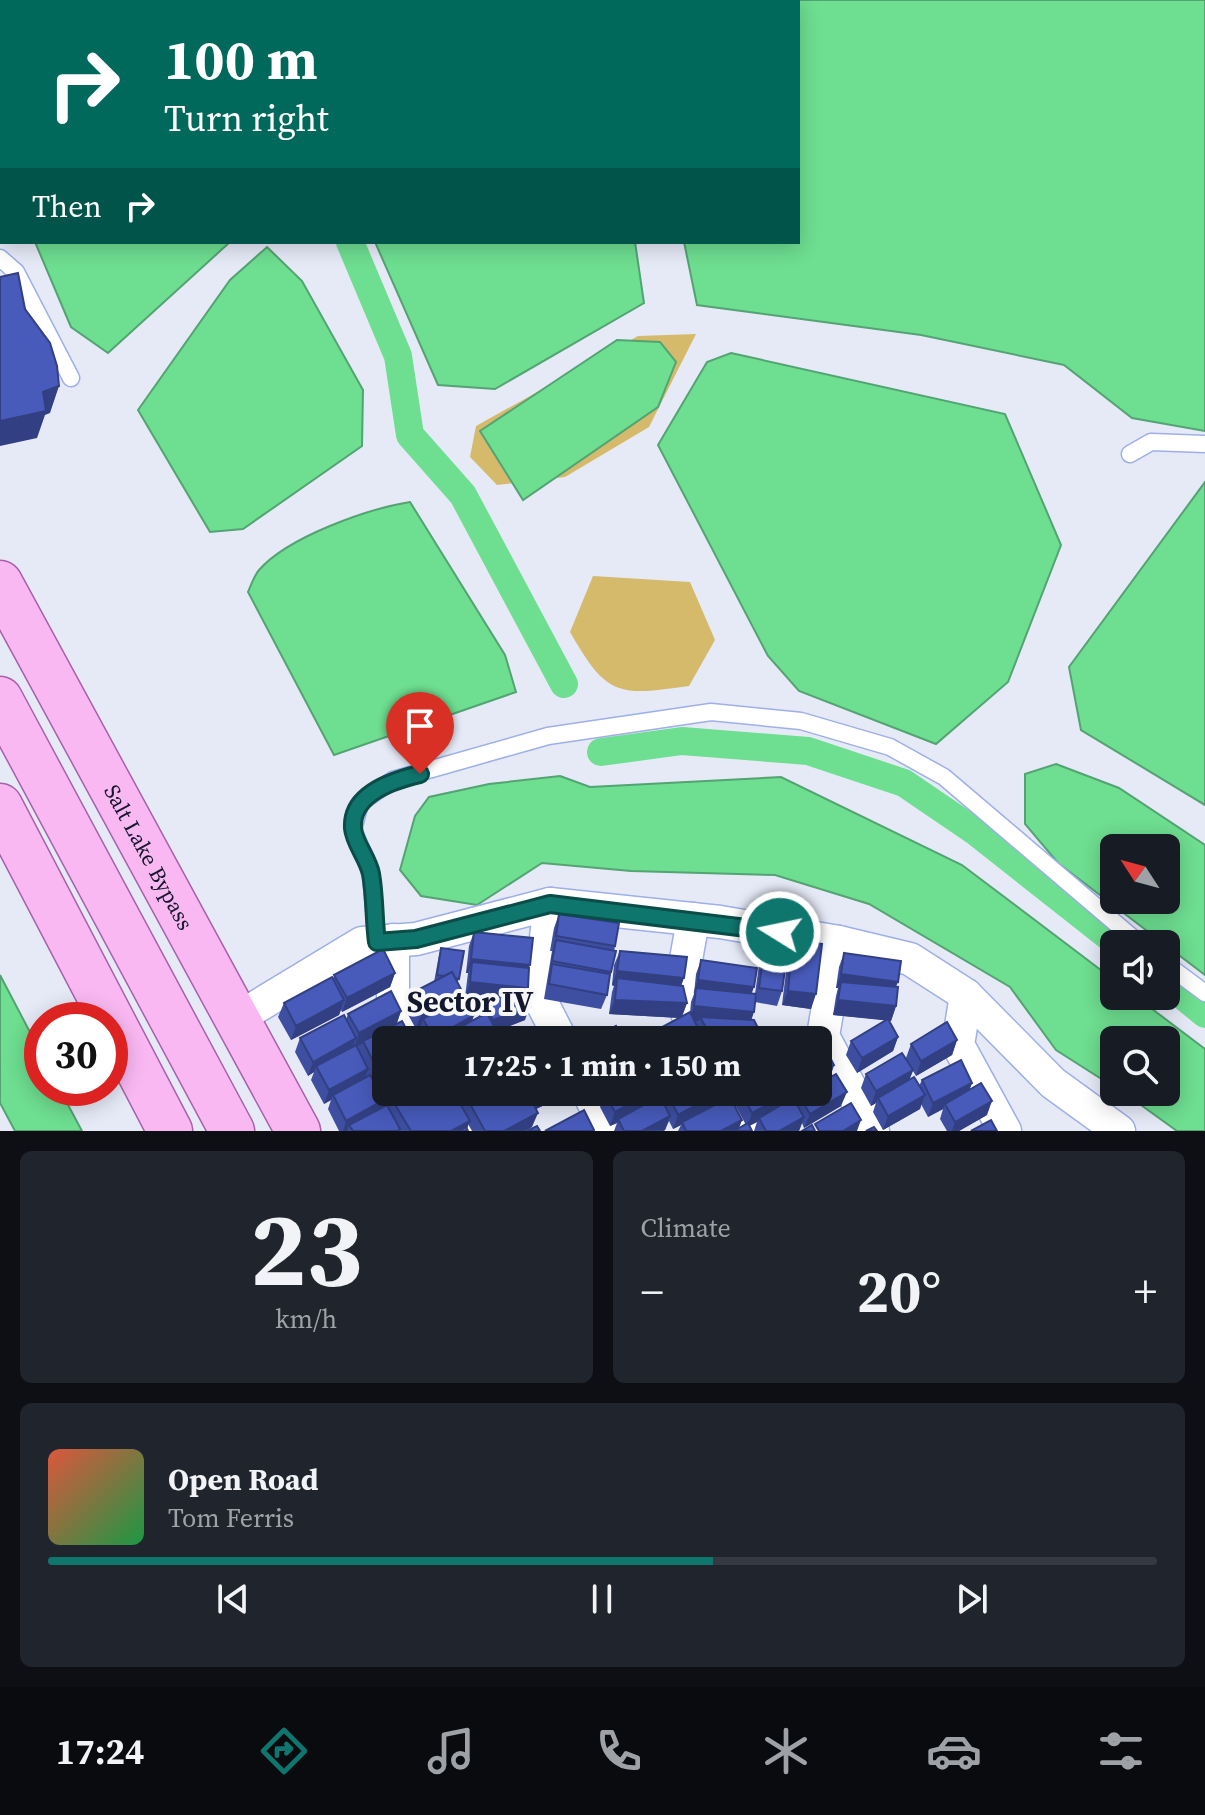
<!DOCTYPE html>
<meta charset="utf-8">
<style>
body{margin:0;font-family:"Source Serif 4",serif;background:#20242c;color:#f1f3f6;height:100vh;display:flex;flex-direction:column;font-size:30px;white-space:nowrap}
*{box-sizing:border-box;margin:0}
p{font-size:26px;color:#9ea1a6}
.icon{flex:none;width:44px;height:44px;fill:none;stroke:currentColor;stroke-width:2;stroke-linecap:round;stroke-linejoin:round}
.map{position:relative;height:1131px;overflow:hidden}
.sheet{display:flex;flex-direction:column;gap:20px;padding:20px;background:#0d0f14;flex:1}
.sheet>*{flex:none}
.top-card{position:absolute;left:0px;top:0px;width:800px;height:244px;box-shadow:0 4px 20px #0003;background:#00695c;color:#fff;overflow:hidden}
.needle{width:52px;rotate:306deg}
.fabs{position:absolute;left:1100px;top:834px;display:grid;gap:16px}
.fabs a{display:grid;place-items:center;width:80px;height:80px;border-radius:12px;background:#171b24;box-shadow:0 4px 20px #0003;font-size:40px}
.speed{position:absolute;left:24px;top:1002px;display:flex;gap:16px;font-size:40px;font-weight:700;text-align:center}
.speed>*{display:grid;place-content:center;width:104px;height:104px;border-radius:50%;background:#171b24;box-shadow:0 4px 20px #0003;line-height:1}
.speed .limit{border:12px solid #d22;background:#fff;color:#111}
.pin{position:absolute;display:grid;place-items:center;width:68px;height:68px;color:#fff;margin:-82px -34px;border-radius:50% 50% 50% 0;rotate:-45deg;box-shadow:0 0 8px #0007}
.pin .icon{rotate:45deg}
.me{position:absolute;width:88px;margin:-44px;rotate:280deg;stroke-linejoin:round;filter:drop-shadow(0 0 6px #0008)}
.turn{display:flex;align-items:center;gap:28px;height:168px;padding:0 32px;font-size:36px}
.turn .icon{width:104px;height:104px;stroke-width:2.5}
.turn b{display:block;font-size:56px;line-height:68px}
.then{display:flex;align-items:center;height:76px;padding:0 32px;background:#0003;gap:16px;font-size:30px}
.big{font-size:60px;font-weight:700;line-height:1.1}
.sheet .widget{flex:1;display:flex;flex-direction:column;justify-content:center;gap:12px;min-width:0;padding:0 28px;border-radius:12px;background:#20242c}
.sheet .dial{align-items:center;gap:0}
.dial b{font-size:104px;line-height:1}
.song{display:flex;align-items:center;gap:24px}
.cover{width:96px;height:96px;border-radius:12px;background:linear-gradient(135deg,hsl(10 70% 55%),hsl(140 70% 35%))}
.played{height:8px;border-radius:4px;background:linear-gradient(90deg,#0f766e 60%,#363941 60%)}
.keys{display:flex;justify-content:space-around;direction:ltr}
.heat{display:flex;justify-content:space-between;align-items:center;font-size:44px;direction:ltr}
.sheet .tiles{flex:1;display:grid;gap:20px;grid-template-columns:1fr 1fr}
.widget:last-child{grid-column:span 2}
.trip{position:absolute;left:372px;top:1026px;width:460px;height:80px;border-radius:12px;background:#171b24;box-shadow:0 4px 20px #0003;font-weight:700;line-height:80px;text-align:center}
.menu{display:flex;height:128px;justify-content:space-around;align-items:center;background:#090b0e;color:#9ea1a6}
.menu .icon{width:56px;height:56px}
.menu .current{color:#0f766e}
.menu b{font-size:36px;color:#f1f3f6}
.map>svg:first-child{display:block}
</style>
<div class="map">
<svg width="1205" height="1131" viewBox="0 0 1205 1131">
<rect width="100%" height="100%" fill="#e6eaf7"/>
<g fill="#d5ba6c">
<path d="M696 334 649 427 565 477 497 485 470 457 476 426 638 336Z"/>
<path d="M593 576 690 582 715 640 689 686C618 696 607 697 570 632Z"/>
</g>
<g fill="#6ede90" stroke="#53a373" stroke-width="2" fill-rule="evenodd">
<path d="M0 0H1205V431L1132 418 1064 365 921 335 697 305 684 242H798V2H2V164Z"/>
<path d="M35 242H230L108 353 71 327Z"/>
<path d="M375 242H635L644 303 495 389 438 385Z"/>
<path d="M267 247 302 281 363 390 362 446 243 529 210 532 138 410 230 280Z"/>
<path d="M617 340 660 342 676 362 658 407 523 500 480 431Z"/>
<path d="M731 353 1005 414 1061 545 1008 682 936 744 799 691 768 656 658 445 707 362Z"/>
<path d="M1205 482V805L1081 730 1069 667Z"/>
<path d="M410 502 505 655 516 692 334 755 248 592C251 585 254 576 259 570 288 537 367 509 410 502Z"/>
<path d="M1056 764 1119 788 1205 845V975L1058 863 1025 824V774ZM1114 848H1166V900H1114Z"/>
<path d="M560 776 590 787 781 777 962 865 1114 980V996H1135L1205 1049V1131H1177L1123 1092H1166V1040H1114V1087L1056 1050 1010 987 869 904 775 875 631 871 542 863 477 905 421 896 400 870 415 816 429 797 489 784Z"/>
<path d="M0 975 42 1055V1088H59L82 1131H15L0 1103Z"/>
</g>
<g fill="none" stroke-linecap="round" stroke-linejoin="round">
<g stroke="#6ede90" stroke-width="28">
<path d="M350 242 398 356 410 435 463 495 564 684"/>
<path d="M601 752 682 741 808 751 904 783 976 832 1118 944"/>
<path d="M1166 982 1205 1014"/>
</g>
<defs>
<g id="service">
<path d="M0 258 16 272 71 378"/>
<path d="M1130 454 1151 442 1205 444"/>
<path d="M377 942 371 872 353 830 360 803 393 780 548 736 711 712 801 721 890 747 944 777 1140 944"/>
<path d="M1166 964 1205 993"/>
</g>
<g id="minor">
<path d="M550 904 539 997 561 1040"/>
<path d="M693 919C686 967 673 996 699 1040"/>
<path d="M393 940V1001L415 1040"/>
<path d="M839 942 823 1036 873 1131"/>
<path d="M966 995 958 1045 1005 1131"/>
<path d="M238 1018 362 943 416 939 550 904 720 922 839 942 910 959 966 995 1053 1083 1119 1131"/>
<path d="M444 1092 466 1131"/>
<path d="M588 1092 608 1131"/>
<path d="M728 1092 750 1131"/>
</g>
<g id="primary">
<path id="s1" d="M0 583 298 1131"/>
<path d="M0 699 232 1131"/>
<path d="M0 806 170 1131"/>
</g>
</defs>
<use href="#service" stroke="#9eafe9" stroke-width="19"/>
<use href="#minor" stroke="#9eafe9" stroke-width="35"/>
<use href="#primary" stroke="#a761a8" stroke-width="47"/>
<use href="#service" stroke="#fff" stroke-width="16"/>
<use href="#minor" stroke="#fff" stroke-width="32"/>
<use href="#primary" stroke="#fab8f2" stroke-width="44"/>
</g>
<g fill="#3e4ea1">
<path d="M559 914 615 946 607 995 601 1009 544 999 552 951H550L554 928Z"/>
<path d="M474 932 529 968 526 994 525 1020 497 1031 499 1036 498 1040H422L418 1033 421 1026 416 1029 405 1009 410 994 434 982 439 955 441 948 459 979 457 983 463 993 461 998 474 1015 472 1021 479 1016 484 1002 492 999 465 997 468 973H466L469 946Z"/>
<path d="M766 937 782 991 777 1006 755 1002 751 1020 761 1034 760 1037 764 1040H641L642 1038 680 1018 609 1014 612 992 614 986 612 985 614 965 620 951 682 985 687 1003 682 1017 690 1013 691 1002 694 994 696 974 701 960 751 994H755L761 951Z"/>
<path d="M793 941 811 1009 782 1005 788 955Z"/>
<path d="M844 953 896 987V1006L891 1021 889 1020 898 1037 893 1051 857 1073 846 1055 851 1041 887 1020 833 1015 836 996 838 988H836L839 967Z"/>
<path d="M395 973 390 987 342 1012 341 1010 339 1015 291 1040 278 1017 284 1003 333 979 334 975Z"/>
<path d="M401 1011 397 1023 386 1040 446 1104 454 1100 450 1092H568L567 1094 536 1109 526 1131H472L468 1124 467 1129 468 1131H339L328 1109 331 1100 324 1104 311 1080 314 1072 308 1076 295 1052 300 1038 346 1020 348 1014Z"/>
<path d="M957 1040 952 1055 916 1076 913 1071 909 1080 919 1086 922 1080 972 1083 969 1090 987 1115 959 1131H947L940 1119 943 1109 928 1117 921 1104 920 1109 883 1130 873 1112 876 1103 871 1106 861 1088 866 1074 906 1058 911 1044Z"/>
<path d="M834 1065 830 1078 841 1106 804 1128 802 1123 799 1131H754L757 1122 749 1126 752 1131H678L681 1125 673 1129 669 1121 665 1130 664 1131H614L617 1123 610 1126 600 1107 605 1093 607 1092H725L722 1100 739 1128 746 1125 733 1101 736 1096 732 1098 729 1092H818Z"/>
</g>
<g fill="#324083">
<path d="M59 386 50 413 45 415 37 438 0 446V421L43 392Z"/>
<path d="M471 959 530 965 525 979 472 962 468 973H466Z"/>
<path d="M617 971 684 978 679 992 617 978 614 986 612 985Z"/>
<path d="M395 973 390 987 342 1012 347 998Z"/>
<path d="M841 974 898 982 892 996 841 982 838 988H836Z"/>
<path d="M698 980 754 987 749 1001 696 988 693 994Z"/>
<path d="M470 982 528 988 523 1002 465 997Z"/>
<path d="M788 991 816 994 811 1009 782 1005Z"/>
<path d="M463 993 457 1007 423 1019 421 1026 416 1029 421 1015Z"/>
<path d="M344 1000 339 1015 291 1040 296 1026Z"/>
<path d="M615 1000 687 1003 681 1018 609 1014Z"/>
<path d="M838 1000 896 1006 891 1021 833 1015Z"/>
<path d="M530 1006 525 1020 488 1034 493 1020Z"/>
<path d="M694 1006 754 1012 749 1027 700 1017 699 1021 689 1020Z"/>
<path d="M401 1011 396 1025 354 1048 359 1033Z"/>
<path d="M474 1015 469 1030 439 1038 438 1040H434V1038Z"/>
<path d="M898 1037 893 1051 857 1073 862 1058Z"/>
<path d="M356 1038 351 1053 316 1066 314 1072 308 1076 313 1062Z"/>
<path d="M957 1040 952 1055 916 1076 921 1061Z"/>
<path d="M386 1059V1071H375L373 1078 370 1079 375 1065Z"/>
<path d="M834 1065 829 1079 818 1085V1074Z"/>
<path d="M368 1069 363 1083 333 1095 331 1100 324 1104 329 1090Z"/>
<path d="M913 1070 908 1084 878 1098 876 1103 871 1106 876 1091Z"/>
<path d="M972 1083 967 1097 945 1104 943 1109 928 1117 933 1103Z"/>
<path d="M397 1092H419L391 1098 387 1109 384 1111 389 1096Z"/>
<path d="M458 1092H473L464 1093 462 1098 455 1102Z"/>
<path d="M547 1092H568L567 1094 528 1113 533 1099Z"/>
<path d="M652 1092H657L653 1103 618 1119 617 1123 610 1126 615 1112Z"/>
<path d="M721 1092H725L721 1103 682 1122 681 1125 673 1129 678 1115Z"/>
<path d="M792 1092H806L759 1118 757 1122 747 1127 752 1113Z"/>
<path d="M847 1092 841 1106 804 1128 810 1114Z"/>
<path d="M925 1095 920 1109 883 1130 888 1116Z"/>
<path d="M384 1100 379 1115 349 1125 347 1131H343L346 1121Z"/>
<path d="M992 1101 987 1115 959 1131H952L955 1122Z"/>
<path d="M538 1113 532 1127 526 1131H504Z"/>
<path d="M670 1116 665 1130 642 1131Z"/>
<path d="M804 1117 799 1131H779Z"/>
<path d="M742 1120 738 1131H721Z"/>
<path d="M861 1120 857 1131H843Z"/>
<path d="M470 1121 466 1131H451Z"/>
</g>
<g fill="#485bbb" stroke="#324083" stroke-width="2">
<path d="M18 273 25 309 50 343 57 366 59 386 43 392 46 411 0 421V277Z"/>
<path d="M559 914 619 923 615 946 556 936Z"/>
<path d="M474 932 533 938 530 965 471 959Z"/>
<path d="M766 937 789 941 782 991 759 988Z"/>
<path d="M556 940 616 951 611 972 552 961Z"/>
<path d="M793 941 822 944 816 994 788 991Z"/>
<path d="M441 948 464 951 459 979 455 978 452 972 444 976 437 975Z"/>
<path d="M383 949 395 973 347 998 334 975Z"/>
<path d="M620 951 687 957 684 978 617 971Z"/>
<path d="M844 953 901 961 898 982 841 974Z"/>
<path d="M701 960 757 968 754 987 698 980Z"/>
<path d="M472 962 529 968 528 988 470 982Z"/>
<path d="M552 964 610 974 607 995 549 984Z"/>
<path d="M452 972 463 993 421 1015 410 994Z"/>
<path d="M332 977 344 1000 296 1026 284 1003Z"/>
<path d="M617 978 683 986 687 1003 615 1000Z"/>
<path d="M841 982 898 987 896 1006 838 1000Z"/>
<path d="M523 988 530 1006 493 1020 484 1002Z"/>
<path d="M696 988 756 994 754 1012 694 1006Z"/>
<path d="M391 991 401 1011 359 1033 348 1014Z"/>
<path d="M463 996 474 1015 434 1038 423 1019Z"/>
<path d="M690 1012 702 1036 694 1040H643L642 1038Z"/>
<path d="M487 1013 499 1036 492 1040H440L439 1038Z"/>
<path d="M344 1015 356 1038 313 1062 300 1038Z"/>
<path d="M700 1017 754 1020 761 1034 750 1040H713Z"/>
<path d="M888 1019 898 1037 862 1058 851 1041Z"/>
<path d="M402 1021 412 1040H386V1059L375 1065 363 1041Z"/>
<path d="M947 1022 957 1040 921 1061 911 1044Z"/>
<path d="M616 1026 623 1040H591Z"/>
<path d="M547 1033 551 1040H535Z"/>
<path d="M822 1042 834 1065 818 1074V1044Z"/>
<path d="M356 1045 368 1069 329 1090 316 1066Z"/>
<path d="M902 1053 913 1070 876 1091 866 1074Z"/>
<path d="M961 1060 972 1083 933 1103 922 1080Z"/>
<path d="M386 1065V1091L375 1071Z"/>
<path d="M836 1074 847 1092 810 1114 799 1096 805 1092H818V1084Z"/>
<path d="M370 1075 384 1100 346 1121 333 1095Z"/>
<path d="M914 1077 925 1095 888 1116 878 1098Z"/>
<path d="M981 1083 992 1101 955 1122 945 1104Z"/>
<path d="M386 1092H397L389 1096Z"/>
<path d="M403 1092H440L446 1104 457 1098 470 1121 451 1131H411L391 1098Z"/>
<path d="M466 1092H518L519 1093 527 1092 538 1113 504 1131H485L464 1093Z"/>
<path d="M529 1092H547L533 1099Z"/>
<path d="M607 1092H652L615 1112 605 1093Z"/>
<path d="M667 1092H721L678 1115Z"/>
<path d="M741 1092H792L752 1113Z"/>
<path d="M660 1096 670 1116 642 1131H624L618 1119Z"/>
<path d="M730 1097 742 1120 721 1131H686L682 1122Z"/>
<path d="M793 1098 804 1117 779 1131H766L759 1118Z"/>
<path d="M851 1103 861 1120 843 1131H819L815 1124Z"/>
<path d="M387 1105 400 1129 397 1131H353L349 1125Z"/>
<path d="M584 1110 594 1130 592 1131H545Z"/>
<path d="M991 1120 997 1131H971Z"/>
<path d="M748 1123 752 1131H734Z"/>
<path d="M812 1125 815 1131H802Z"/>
<path d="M537 1126 540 1131H527Z"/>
<path d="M466 1127 468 1131H458Z"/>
<path d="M874 1127 877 1131H866Z"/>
</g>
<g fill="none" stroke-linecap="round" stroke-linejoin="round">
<defs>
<path id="route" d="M420 774C394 780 351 794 353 828 354 843 368 858 371 874 375 896 374 920 377 942L416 939 550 904 780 932"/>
</defs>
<use href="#route" stroke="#0a4d48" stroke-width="20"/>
<use href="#route" stroke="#0f766e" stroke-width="14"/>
</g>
<g text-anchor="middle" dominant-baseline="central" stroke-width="8" stroke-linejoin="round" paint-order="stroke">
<g font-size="22" fill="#13182e" stroke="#f8f8f8">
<text stroke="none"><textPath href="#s1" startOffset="312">Salt Lake Bypass</textPath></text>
</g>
<g font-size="30" font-weight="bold" fill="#13182e" stroke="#f8f8f8">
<text x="470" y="1001">Sector IV</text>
</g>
</g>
</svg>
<div class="fabs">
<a><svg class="needle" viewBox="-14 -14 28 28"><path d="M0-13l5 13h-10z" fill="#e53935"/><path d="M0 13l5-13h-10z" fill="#9ea1a6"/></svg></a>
<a><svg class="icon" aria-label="sound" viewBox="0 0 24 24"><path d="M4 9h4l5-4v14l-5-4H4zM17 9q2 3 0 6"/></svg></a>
<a><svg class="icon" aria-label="search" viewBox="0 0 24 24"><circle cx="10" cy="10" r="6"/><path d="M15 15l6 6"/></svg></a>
</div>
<div class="speed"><div class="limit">30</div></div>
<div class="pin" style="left:420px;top:774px;background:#d93025"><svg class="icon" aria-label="arrive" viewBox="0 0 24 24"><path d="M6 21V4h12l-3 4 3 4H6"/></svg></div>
<svg class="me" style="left:780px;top:932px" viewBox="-20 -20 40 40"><circle r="17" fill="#0f766e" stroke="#fff" stroke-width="3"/><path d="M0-11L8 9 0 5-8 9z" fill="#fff"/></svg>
<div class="trip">17:25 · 1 min · 150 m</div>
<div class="top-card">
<div class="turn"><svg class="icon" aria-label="right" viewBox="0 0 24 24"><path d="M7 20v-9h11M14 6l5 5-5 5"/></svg><div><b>100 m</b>Turn right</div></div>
<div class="then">Then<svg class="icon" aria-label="right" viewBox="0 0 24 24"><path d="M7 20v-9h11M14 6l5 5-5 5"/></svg></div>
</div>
</div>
<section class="sheet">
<div class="tiles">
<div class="widget dial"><b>23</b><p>km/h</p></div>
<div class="widget"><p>Climate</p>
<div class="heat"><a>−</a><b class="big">20°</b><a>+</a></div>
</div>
<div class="widget">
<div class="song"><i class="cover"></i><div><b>Open Road</b><p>Tom Ferris</p></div></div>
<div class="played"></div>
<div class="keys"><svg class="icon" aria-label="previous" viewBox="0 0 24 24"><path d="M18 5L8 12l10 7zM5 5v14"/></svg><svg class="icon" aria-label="pause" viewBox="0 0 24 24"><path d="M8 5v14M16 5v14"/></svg><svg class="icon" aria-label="next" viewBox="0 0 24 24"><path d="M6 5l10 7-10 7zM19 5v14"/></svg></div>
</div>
</div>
</section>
<nav class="menu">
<b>17:24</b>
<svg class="icon current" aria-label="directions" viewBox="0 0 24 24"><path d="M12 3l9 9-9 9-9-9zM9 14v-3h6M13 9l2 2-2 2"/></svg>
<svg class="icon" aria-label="music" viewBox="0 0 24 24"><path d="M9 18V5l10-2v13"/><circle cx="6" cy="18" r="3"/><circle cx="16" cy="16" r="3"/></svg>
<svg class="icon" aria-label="phone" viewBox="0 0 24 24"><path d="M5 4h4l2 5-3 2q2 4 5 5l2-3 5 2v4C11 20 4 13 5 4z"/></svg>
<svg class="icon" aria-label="climate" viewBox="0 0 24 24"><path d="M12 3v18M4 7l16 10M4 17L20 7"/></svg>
<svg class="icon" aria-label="car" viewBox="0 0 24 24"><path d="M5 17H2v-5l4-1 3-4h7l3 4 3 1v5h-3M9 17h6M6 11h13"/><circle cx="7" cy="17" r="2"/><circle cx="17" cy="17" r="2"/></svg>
<svg class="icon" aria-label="filters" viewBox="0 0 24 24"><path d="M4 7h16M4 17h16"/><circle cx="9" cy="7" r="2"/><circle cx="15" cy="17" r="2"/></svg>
</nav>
